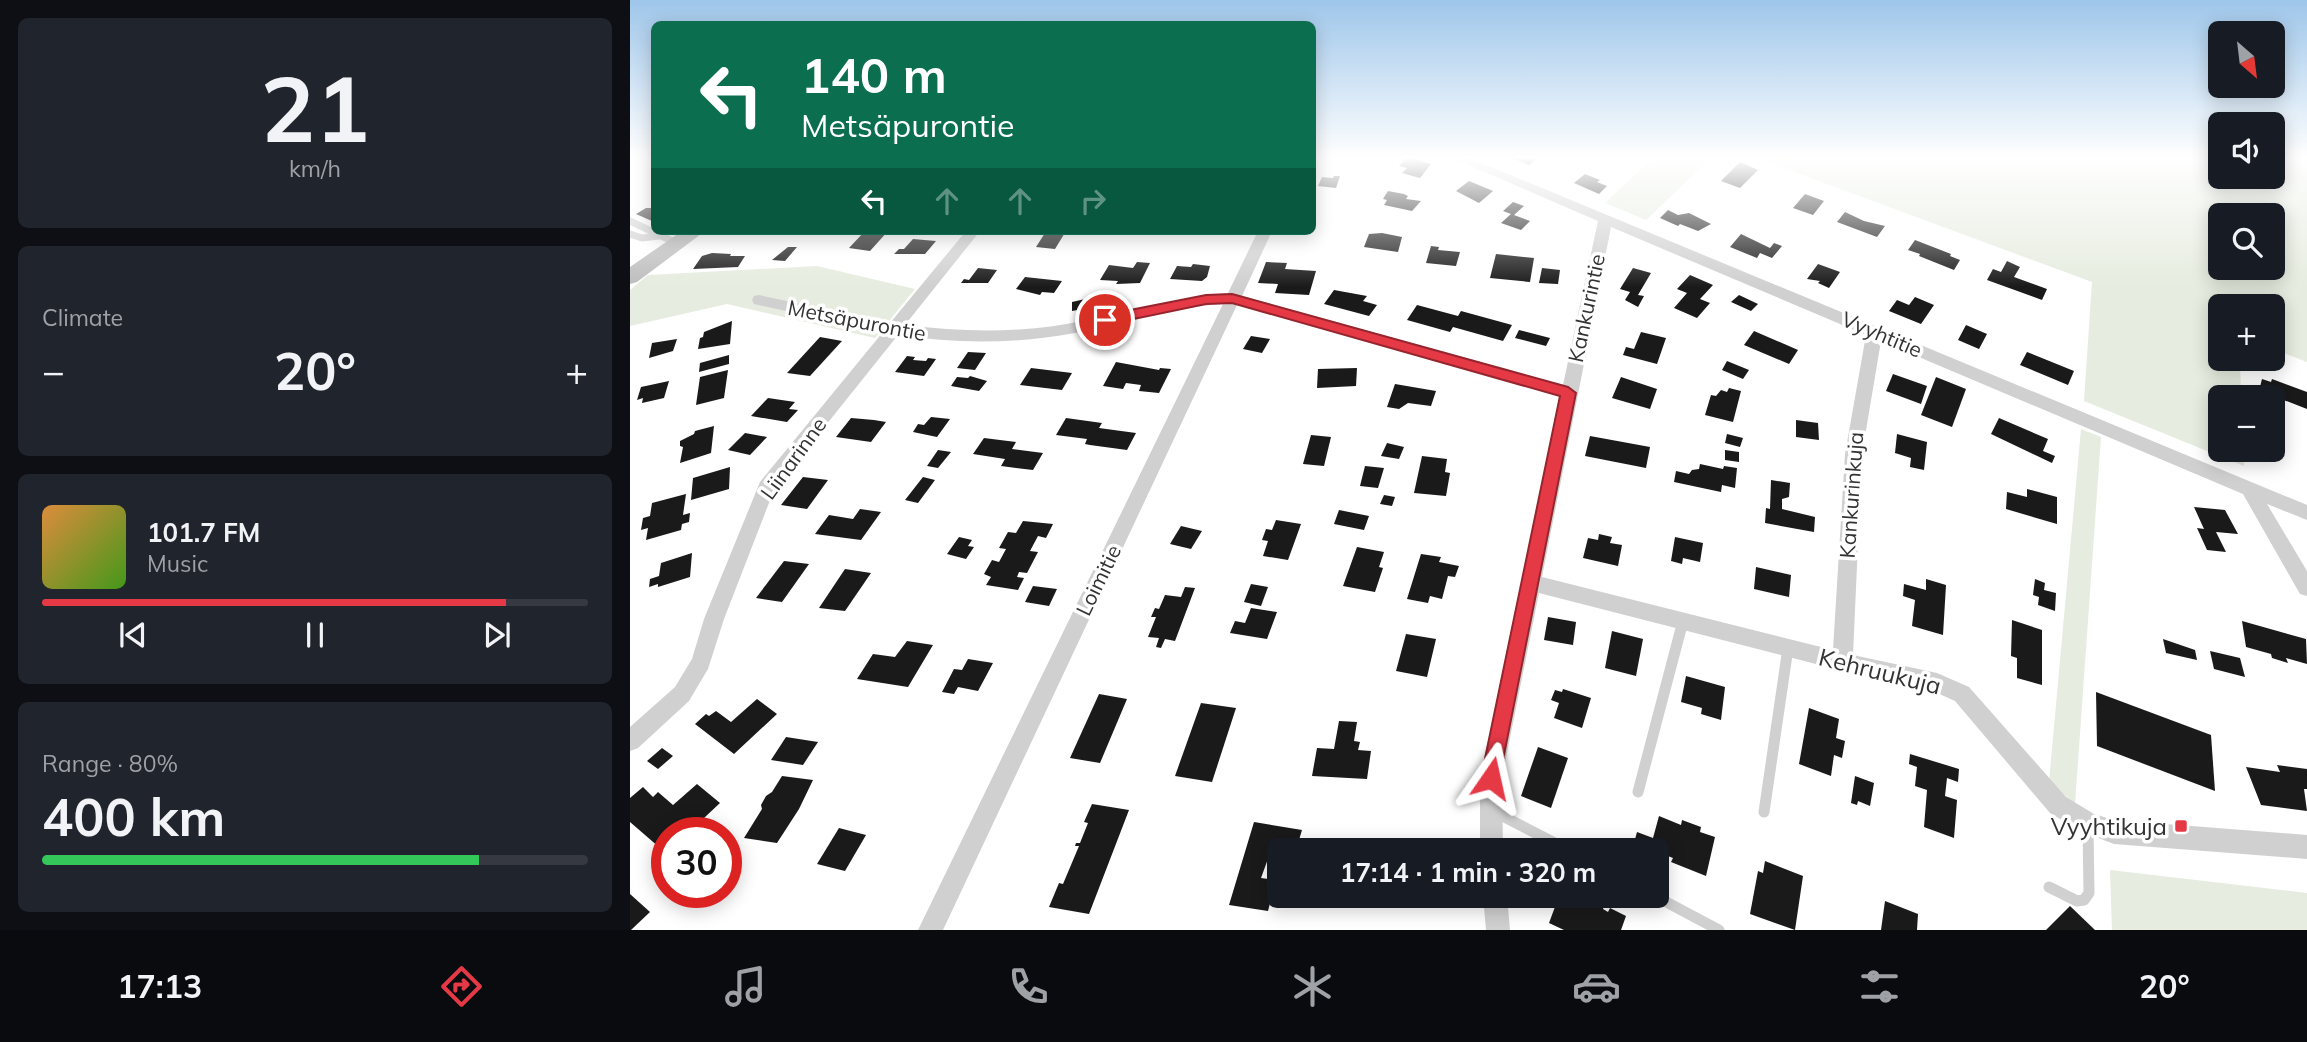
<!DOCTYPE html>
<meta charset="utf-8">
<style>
body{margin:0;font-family:Mulish,sans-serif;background:#20242c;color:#f1f3f6;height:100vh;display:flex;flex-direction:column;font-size:26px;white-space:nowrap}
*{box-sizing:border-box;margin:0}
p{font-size:23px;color:#9ea1a6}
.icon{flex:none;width:38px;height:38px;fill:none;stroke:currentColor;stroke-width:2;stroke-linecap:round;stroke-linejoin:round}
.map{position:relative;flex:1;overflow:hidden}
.drawer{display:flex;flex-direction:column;gap:18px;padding:18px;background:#0d0f14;width:630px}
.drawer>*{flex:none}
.hud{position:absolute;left:21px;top:21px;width:665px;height:214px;border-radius:10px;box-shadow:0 4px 18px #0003;background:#0b6e4f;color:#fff;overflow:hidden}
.needle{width:46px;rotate:152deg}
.buttons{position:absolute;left:1578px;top:21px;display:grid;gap:14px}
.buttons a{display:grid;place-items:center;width:77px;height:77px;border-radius:10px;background:#171b24;box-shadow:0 4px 18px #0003;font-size:35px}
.speed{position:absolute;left:21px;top:817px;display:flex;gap:14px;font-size:35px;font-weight:700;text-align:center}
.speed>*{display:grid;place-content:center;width:91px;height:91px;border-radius:50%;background:#171b24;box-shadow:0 4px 18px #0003;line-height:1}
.speed .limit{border:10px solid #d22;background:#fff;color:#111}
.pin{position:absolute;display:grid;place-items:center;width:60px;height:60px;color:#fff;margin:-30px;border:4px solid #fff;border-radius:50%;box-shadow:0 2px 7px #0007}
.me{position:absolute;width:77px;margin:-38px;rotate:11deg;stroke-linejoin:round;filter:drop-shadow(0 0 5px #0008)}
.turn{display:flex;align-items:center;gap:24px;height:147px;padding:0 35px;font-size:32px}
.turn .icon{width:91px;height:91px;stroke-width:2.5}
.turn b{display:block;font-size:49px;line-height:60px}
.lanes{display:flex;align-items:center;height:66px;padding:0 35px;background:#0003;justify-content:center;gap:35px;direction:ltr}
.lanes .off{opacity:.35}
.big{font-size:52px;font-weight:700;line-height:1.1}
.drawer .tile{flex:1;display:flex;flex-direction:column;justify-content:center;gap:10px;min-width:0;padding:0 24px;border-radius:10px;background:#20242c}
.drawer .dial{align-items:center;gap:0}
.dial b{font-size:91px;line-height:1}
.song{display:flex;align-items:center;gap:21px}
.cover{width:84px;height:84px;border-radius:10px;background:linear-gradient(135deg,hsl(30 70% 55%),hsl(100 70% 35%))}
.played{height:7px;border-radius:4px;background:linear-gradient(90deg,#e63946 85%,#363941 85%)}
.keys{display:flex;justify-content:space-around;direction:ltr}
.heat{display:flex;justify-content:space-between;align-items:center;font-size:38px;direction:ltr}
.charge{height:10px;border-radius:5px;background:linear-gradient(90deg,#34c759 80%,#363941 0)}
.trip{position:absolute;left:637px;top:838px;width:402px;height:70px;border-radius:10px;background:#171b24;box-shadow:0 4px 18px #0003;font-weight:700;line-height:70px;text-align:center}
.tab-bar{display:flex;height:112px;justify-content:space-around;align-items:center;background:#090b0e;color:#9ea1a6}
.tab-bar .icon{width:49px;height:49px}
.tab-bar .current{color:#e63946}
.tab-bar b{font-size:32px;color:#f1f3f6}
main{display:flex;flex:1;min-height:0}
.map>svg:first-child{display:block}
</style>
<main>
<section class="drawer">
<div class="tile dial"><b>21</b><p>km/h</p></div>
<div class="tile"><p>Climate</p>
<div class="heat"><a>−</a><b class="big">20°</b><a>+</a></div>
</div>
<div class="tile">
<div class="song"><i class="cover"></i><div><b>101.7 FM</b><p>Music</p></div></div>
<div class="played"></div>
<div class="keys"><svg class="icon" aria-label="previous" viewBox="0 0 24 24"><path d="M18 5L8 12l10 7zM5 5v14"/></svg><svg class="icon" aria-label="pause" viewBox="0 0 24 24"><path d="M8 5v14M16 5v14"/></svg><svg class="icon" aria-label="next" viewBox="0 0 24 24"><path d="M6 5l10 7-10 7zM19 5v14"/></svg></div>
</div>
<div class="tile"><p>Range · 80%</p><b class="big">400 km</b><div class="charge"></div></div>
</section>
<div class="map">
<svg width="1677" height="930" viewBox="0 0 1677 930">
<rect width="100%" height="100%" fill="#fff"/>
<g fill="#e6ecdf" fill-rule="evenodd">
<path d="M1024 157H1082L1016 220 975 203Z"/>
<path d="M1124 157H1591V177H1643V157H1677V362L1643 349V306H1591V359H1610L1611 397H1591V450H1613L1614 466 1454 401 1462 282ZM1591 215H1643V268H1591Z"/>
<path d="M187 266 285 289 245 338 97 304 0 326V290L18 275Z"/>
<path d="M1451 429 1471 437 1445 804 1419 782Z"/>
<path d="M1480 870 1677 893V930H1482Z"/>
</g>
<g fill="#1a1a1a">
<path d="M879 157H909L899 165Z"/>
<path d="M775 159H784L801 164 790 178 772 173 777 168 769 166Z"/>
<path d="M1110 162 1128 170 1110 188 1091 181Z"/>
<path d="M955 174 970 180 967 182 977 186 969 194 944 183Z"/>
<path d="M704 176H710L706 188 688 186 692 177 703 178Z"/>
<path d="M839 181 863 191 849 203 826 191Z"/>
<path d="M758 191 774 194 778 196 776 199 791 201 782 211 754 205 757 200 753 199Z"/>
<path d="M1175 194 1194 201 1183 215 1163 208Z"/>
<path d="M883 202 894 206 884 215 900 221 891 230 871 223 881 214 873 211Z"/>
<path d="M16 208H24L22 221 6 214Z"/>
<path d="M1038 210 1048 215 1059 213 1081 224 1068 231 1050 224 1048 226 1030 218Z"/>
<path d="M1215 212 1234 221 1255 226 1247 237 1207 222Z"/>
<path d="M235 231H258L240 251 219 248Z"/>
<path d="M410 231H436L425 249 406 247 415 233Z"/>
<path d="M752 233 772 237 768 252 734 247 739 234Z"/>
<path d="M1111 234 1140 248 1144 243 1152 246 1142 258 1130 253 1127 258 1100 247Z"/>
<path d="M283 239 306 241 295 254H264L269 249H274Z"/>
<path d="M1285 240 1321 254 1320 256 1330 260 1324 270 1289 256 1290 254 1278 250Z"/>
<path d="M801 246 809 247 808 250 830 252 826 266 796 263Z"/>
<path d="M158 247H167L155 261 142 260Z"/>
<path d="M82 253 101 254 100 256H115L108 267 63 269 72 256Z"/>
<path d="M866 254 904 258 900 282 860 278Z"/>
<path d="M1377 261 1390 267 1384 277 1417 289 1412 300 1357 280 1363 269 1371 272Z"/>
<path d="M507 262 520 263 510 283 486 284 488 281 470 280 479 265 503 268Z"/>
<path d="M636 262 657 263 655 269 686 271 679 295 645 293 648 284 628 283Z"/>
<path d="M563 264 580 266 577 277 572 281 540 279 547 266 561 267Z"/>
<path d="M1188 264 1210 272 1199 288 1188 283 1190 281 1177 279Z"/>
<path d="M348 268 367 270 358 283H331L334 279 339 280Z"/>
<path d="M912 268 930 270 928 284 909 283Z"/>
<path d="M1003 268 1021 273 1008 295 1014 296 1008 307 995 300 1000 292 990 289Z"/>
<path d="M1060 275 1083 285 1070 299 1080 303 1067 318 1044 308 1057 293 1047 289Z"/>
<path d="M395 277 432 281 424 293 412 292 410 295 386 289Z"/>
<path d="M704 290 737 296 733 301 747 305 739 316 694 304Z"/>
<path d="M473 295 475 305 442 311V302Z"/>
<path d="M1109 295 1128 304 1121 311 1101 302Z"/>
<path d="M1285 297 1304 305 1291 324 1259 311 1267 300 1279 305Z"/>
<path d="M787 305 828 316 831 311 882 325 873 341 823 327 820 332 777 320Z"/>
<path d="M102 321 100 344 68 349 70 338 73 337 74 332Z"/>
<path d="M1336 325 1357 334 1349 349 1328 340Z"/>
<path d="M889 330 920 338 916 346 885 338Z"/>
<path d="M1124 331 1168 350 1159 364 1114 345Z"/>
<path d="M1011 332 1036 338 1027 364 993 355 996 347 1004 349Z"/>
<path d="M621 336 640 339 632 353 613 349Z"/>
<path d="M190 337 212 341 180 376 157 373Z"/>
<path d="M47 339 43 351 19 358 22 343Z"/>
<path d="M338 352 356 353 345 370 327 368Z"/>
<path d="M1397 352 1444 371 1438 385 1390 365Z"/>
<path d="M99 355V364L69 372 70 363Z"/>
<path d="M277 356 285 357 283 360 296 361 298 358 306 359 294 376 265 372Z"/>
<path d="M1097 361 1119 370 1113 379 1092 370Z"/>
<path d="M486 362 529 370 530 368 541 369 529 393 509 391 511 385 496 383 493 389 473 386Z"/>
<path d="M401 368 442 373 432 390 390 385Z"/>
<path d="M727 368 726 386 687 388 688 369Z"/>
<path d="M98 370 94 398 66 405 70 377Z"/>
<path d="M1263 374 1297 386 1291 404 1256 391Z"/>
<path d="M340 376 357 381 349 391 321 386 327 377 338 378Z"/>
<path d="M991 377 1027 389 1020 409 982 398Z"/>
<path d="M1306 377 1336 389 1322 427 1291 415Z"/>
<path d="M1632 379 1641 382 1642 379 1677 392V409L1646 397 1643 405V397L1629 391Z"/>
<path d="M39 381 34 398 12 403 13 398 7 400 11 387Z"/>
<path d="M765 384 806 391 801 406 778 403 769 409 757 407Z"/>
<path d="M1099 388 1111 391 1103 422 1075 415 1081 395 1086 396 1091 390 1097 392Z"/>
<path d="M138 398 165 402 159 409 168 410 157 422 121 416Z"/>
<path d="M301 417 320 419 307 437 283 432 288 424 294 425Z"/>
<path d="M221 418 244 420 256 422 241 442 206 437Z"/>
<path d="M436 418 472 423 469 428 506 433 497 450 460 445 455 444 457 439 426 435Z"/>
<path d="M1369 418 1418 439 1413 451 1425 456 1422 463 1361 434Z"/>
<path d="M1166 420 1188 423 1189 440 1166 437Z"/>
<path d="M84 426 81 453 50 463 53 447 50 446V441L64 434 65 431Z"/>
<path d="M115 433 137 437 120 455 98 450Z"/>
<path d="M1097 434 1113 438 1110 447 1095 443Z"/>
<path d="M1267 434 1297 442 1294 470 1280 467 1281 458 1265 453Z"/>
<path d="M681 435 701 437 694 466 673 464Z"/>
<path d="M960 436 1020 447 1016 468 955 456Z"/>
<path d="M354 438 386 442 382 449 413 453 403 470 371 466 375 459 343 454Z"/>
<path d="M757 443 774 447 769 459 751 456Z"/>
<path d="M308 450 321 452 308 468 297 466Z"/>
<path d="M1095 450 1109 452V462L1095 460Z"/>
<path d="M792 456 817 459 815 472 820 473 816 496 784 493Z"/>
<path d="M1070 464 1093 469 1094 466 1107 468 1105 488 1092 485 1091 492 1044 482 1046 471 1059 474 1062 470 1069 469Z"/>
<path d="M735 466 754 468 748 488 730 486Z"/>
<path d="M100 467 99 489 61 500 63 478Z"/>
<path d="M173 477 198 480 177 509 151 505Z"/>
<path d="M293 477 305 480 288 503 275 500Z"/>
<path d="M1141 480 1160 483 1159 497 1152 499V509L1185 517 1184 532 1135 523 1136 508 1140 509Z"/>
<path d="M1397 489 1427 497V524L1376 509 1377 492 1397 497Z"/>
<path d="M56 494 53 515 60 513 59 522 52 524 51 530 16 540 18 528 11 530 13 518 20 516 22 503Z"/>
<path d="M754 495 765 497 762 506 750 504Z"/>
<path d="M1564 507 1595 510 1608 534 1586 532 1596 552 1577 550 1567 528 1574 529Z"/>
<path d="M230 509 251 512 231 540 185 534 199 515 223 519Z"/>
<path d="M709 510 739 516 734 530 704 524Z"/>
<path d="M646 520 671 524 658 560 633 556 638 541 632 540 636 529 642 530Z"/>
<path d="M393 521 423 524 416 538 408 536 400 551 408 552 397 573 389 572 387 577 394 578 388 590 356 585 361 577 354 574 362 560 369 562 376 549 369 548 378 532 386 533Z"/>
<path d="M551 526 572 531 561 549 540 544Z"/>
<path d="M969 534 982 537 980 543 992 545 988 566 953 558 958 538 968 540Z"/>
<path d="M329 537 342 540 338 546 344 547 336 559 317 554Z"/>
<path d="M1045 537 1073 543 1070 562 1053 558 1052 564 1041 561Z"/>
<path d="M727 547 754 552 749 567 753 568 745 592 713 586Z"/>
<path d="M62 553 60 577 28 587V584L19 587 20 579 29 576 31 563Z"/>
<path d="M791 554 811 557 809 562 829 566 825 577 818 576 812 599 800 596 798 603 777 599Z"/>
<path d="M154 561 179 564 152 602 126 598Z"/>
<path d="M1126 567 1161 575 1159 597 1124 589Z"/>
<path d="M215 569 241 573 215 611 189 608Z"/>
<path d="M1296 579 1316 585 1313 635 1282 626 1285 600 1273 596 1274 584 1296 590Z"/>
<path d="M1405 579 1415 583 1414 590 1426 593 1425 611 1408 605 1409 597 1403 595Z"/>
<path d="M621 584 638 587 631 606 614 602Z"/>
<path d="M403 586 427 589 419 606 395 602Z"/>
<path d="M555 587 565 588 545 641 535 639 531 648 526 647 529 638 518 637 526 617H521L525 608 529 609 535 595 551 597Z"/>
<path d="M621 608 647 612 637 639 600 633 605 621 615 623Z"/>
<path d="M918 617 946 622 943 645 914 640Z"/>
<path d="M1382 620 1412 630V685L1387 678V658L1381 656Z"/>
<path d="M1612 621 1676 639 1677 664 1656 658 1658 663 1642 658 1641 654 1616 647Z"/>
<path d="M982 631 1013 639 1006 676 975 668Z"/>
<path d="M776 634 806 639 797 677 766 671Z"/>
<path d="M1533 639 1565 650 1567 660 1536 653Z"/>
<path d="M277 641 303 645 278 687 227 679 243 654 265 657Z"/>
<path d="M1580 651 1610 658 1615 677 1584 669Z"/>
<path d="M338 659 363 663 348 691 328 687 324 694 312 692 324 669 332 670Z"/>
<path d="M1056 676 1095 687 1091 720 1071 714 1072 708 1051 702Z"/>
<path d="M933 689 961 698 952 728 924 718 929 703 921 700 925 690 932 692Z"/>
<path d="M1466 692 1581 735 1585 791 1467 746Z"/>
<path d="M469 694 497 699 470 763 440 758Z"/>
<path d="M127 699 147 714 104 754 65 724 76 714 79 716 86 711 101 722Z"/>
<path d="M571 703 606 708 582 782 545 776Z"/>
<path d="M1179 708 1209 719 1206 738 1215 741 1212 758 1204 755 1201 776 1169 764Z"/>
<path d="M709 721 727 722 724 741 730 742 728 750 741 751 737 779 682 776 687 748 704 749Z"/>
<path d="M156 737 188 742 173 765 141 760Z"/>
<path d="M908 747 938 758 921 808 891 796Z"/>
<path d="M32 748 43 756 28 769 17 761Z"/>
<path d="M1280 754 1329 769 1328 782 1317 778 1315 796 1327 800 1324 838 1294 827 1297 790 1285 786 1287 767 1279 764Z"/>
<path d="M1647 765 1677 769V789H1674L1677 811 1631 805 1616 767 1650 772Z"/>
<path d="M152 776 183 780 169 809 147 843 114 838 132 809 131 805 136 796 142 792Z"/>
<path d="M1225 776 1244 783 1240 806 1228 801 1227 805 1221 803Z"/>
<path d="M67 784 90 803 58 833H37V854L0 822V798L13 787 23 797 28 792 43 805Z"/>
<path d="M462 804 499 810 459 914 419 907 429 883 433 884 449 846H445L446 843H450L458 823 454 822Z"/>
<path d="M1029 816 1051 825 1052 820 1071 827 1070 832 1085 837 1076 876 1041 862 1043 858 1004 843 1007 832 1023 838Z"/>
<path d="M624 822 672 830 666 850H638L639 856 631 878 646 880 638 911 599 905Z"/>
<path d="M209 828 236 835 215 871 187 864Z"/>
<path d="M788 838V850H753V841Z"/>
<path d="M1135 861 1173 876 1165 930 1120 914 1128 871 1133 873Z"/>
<path d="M0 894 20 912 1 930H0Z"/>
<path d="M929 896 951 904 955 896 974 905 973 909 978 912 980 908 996 916 991 930H934L919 923Z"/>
<path d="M1255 901 1288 914 1287 930H1251Z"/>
<path d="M1440 906 1465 930H1416Z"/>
</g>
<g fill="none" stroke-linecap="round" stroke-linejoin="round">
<g stroke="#d0d0d0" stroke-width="7">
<path d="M0 221 46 243"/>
<path d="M0 234 12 238 29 236"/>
</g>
<g stroke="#d0d0d0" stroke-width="11">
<path d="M1008 792 1053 621"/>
<path d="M863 811 938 850"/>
<path d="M1134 812 1158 648"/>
<path d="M1419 887 1447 901 1454 900 1459 893 1458 825"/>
<path d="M1025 896 1089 930"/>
</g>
<g fill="#d0d0d0" fill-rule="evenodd">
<path d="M820 157H837L1677 505V520L1637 504 1677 571V596L1670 594 1613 494 1251 341 1232 454 1223 655 1307 673 1339 687 1436 797 1464 814 1484 820 1677 835V859L1484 844 1450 831 1420 813 1325 701 1305 692 1213 671 909 593 872 778 873 850H850V778L931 396 607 305 313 930H288L593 304C542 307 494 323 445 333 386 344 326 344 268 335L144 490 94 619 78 669 59 701 8 748 0 751V727L45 687 62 659 74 619 130 482 253 332 124 304 122 300 124 296 129 295 260 323 336 231H350L275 325C325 331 374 333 424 326 483 317 539 298 598 293L628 231H642L612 296 933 385 968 221ZM981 227 1236 335 1215 454 1203 650 912 577Z"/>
<path d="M853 896H877L880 930H856Z"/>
</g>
<path fill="#bdbdbd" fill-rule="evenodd" d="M52 231H75L7 282 0 284V267Z"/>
</g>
<linearGradient id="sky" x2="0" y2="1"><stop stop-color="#9ec6ea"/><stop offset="0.55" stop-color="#fff"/><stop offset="1" stop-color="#fff" stop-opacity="0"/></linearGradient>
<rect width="1677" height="287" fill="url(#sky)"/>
<path fill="#e63946" stroke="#96252e" stroke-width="2" d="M602 294 938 387 946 393 868 785 861 788 854 785 851 778 930 396 602 303 576 304 475 325 469 320 475 315 576 295Z"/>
<rect fill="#e63946" stroke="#fff" stroke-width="2.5" x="1544" y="819" width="14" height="14" rx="3.5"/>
<g text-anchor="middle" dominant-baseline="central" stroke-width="7" stroke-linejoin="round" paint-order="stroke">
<g font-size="21" fill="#333" stroke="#fff">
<text transform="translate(956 308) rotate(-78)">Kankurintie</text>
<text transform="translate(227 320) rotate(11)">Metsäpurontie</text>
<text transform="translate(1252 334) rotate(23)">Vyyhtitie</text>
<text transform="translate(163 458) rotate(-54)">Liinarinne</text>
<text transform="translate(1221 495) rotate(-86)">Kankurinkuja</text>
<text transform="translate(468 580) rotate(-64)">Loimitie</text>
</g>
<g font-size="24" fill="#333" stroke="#fff">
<text transform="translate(1250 671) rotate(14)">Kehruukuja</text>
</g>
<g font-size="24" fill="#333" stroke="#fff" text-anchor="end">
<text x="1537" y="826">Vyyhtikuja</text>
</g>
</g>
</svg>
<div class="buttons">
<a><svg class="needle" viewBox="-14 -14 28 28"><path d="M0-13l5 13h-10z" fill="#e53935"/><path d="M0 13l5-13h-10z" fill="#9ea1a6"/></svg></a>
<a><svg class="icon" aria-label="sound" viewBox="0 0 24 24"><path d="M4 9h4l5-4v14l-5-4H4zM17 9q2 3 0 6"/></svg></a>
<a><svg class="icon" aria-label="search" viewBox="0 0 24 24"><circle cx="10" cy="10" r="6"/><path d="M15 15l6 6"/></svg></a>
<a>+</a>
<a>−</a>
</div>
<div class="speed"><div class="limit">30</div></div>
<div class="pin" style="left:475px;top:320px;background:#d93025"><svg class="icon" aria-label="arrive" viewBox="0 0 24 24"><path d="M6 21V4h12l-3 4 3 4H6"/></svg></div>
<svg class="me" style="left:861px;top:778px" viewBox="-20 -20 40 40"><path d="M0-17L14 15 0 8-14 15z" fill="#e63946" stroke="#fff" stroke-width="4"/></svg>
<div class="trip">17:14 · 1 min · 320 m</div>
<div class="hud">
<div class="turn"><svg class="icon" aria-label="left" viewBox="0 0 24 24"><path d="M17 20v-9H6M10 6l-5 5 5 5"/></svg><div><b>140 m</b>Metsäpurontie</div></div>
<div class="lanes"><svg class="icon" aria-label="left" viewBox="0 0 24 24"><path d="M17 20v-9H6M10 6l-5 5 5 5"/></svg><svg class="icon off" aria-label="ahead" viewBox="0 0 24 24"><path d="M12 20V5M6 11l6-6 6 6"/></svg><svg class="icon off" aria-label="ahead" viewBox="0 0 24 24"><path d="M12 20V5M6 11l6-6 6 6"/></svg><svg class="icon off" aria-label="right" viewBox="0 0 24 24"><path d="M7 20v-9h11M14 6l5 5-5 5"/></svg></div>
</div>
</div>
</main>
<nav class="tab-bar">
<b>17:13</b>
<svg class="icon current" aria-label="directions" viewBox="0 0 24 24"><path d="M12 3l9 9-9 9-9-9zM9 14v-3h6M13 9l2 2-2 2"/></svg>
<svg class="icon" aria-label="music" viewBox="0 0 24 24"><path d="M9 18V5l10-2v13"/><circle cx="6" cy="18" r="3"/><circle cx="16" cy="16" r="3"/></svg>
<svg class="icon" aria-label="phone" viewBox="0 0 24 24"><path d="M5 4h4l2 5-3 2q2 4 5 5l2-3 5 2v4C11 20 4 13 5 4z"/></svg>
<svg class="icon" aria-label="climate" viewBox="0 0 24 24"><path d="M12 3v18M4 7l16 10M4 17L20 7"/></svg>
<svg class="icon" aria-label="car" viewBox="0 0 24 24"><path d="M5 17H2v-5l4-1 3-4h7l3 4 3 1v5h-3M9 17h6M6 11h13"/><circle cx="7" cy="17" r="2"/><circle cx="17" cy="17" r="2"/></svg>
<svg class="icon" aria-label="filters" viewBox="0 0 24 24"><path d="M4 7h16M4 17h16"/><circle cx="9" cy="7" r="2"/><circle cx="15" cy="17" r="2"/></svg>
<b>20°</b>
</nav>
